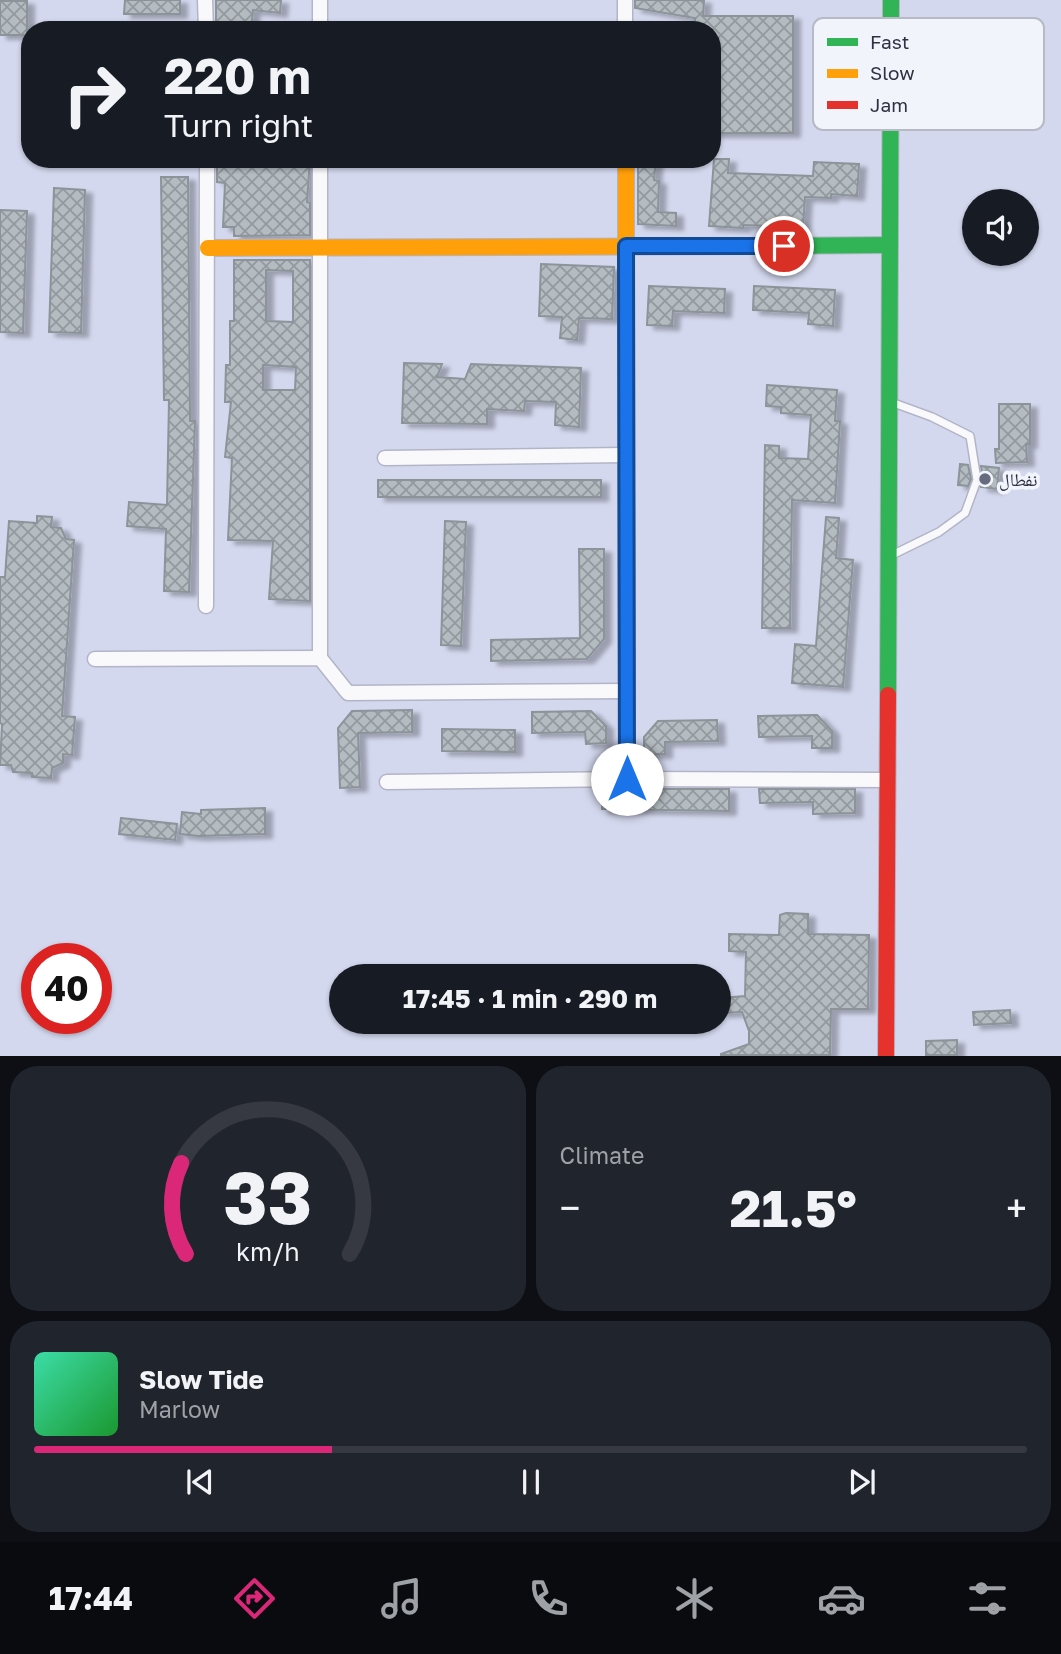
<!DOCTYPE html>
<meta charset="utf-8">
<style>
body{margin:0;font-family:"Golos Text","Noto Naskh Arabic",sans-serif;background:#20242c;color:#f1f3f6;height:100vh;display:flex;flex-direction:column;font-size:26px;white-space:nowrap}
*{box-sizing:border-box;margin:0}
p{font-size:23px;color:#9ea1a6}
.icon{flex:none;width:38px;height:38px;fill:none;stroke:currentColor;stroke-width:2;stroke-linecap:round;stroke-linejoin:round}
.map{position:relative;height:1056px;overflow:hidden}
.details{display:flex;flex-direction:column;gap:10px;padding:10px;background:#0d0f14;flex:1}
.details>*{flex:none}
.guide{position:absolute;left:21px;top:21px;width:700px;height:147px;border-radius:28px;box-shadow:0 2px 5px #0004;background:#171b24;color:#f1f3f6;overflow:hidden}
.tools{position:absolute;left:962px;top:189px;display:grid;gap:14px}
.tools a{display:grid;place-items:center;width:77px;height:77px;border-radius:50%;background:#171b24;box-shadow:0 2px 5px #0004;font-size:35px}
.speed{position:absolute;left:21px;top:943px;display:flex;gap:14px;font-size:35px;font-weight:700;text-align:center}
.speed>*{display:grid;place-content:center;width:91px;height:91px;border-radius:50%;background:#171b24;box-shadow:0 2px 5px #0004;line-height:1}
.speed .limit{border:10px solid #d22;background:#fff;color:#111}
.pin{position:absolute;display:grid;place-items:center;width:60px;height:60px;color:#fff;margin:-30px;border:4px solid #fff;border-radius:50%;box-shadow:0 2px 7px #0007}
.me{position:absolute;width:77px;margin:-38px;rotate:0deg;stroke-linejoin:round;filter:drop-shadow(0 0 5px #0008)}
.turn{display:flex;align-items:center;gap:24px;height:147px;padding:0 28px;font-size:32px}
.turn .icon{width:91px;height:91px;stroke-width:2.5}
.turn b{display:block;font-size:49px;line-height:60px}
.big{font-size:52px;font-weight:700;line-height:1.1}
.details .tile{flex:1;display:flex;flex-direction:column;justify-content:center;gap:10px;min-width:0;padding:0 24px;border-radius:28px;background:#20242c}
.details .dial{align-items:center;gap:0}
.dial svg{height:182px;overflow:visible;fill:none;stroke:#363941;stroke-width:7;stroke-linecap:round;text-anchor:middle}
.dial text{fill:#f1f3f6;stroke:none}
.song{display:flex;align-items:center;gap:21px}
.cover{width:84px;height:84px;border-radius:10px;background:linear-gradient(135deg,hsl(160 70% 55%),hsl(130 70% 35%))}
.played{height:7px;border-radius:4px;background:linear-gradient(90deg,#db2777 30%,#363941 30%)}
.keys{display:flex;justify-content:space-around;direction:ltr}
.heat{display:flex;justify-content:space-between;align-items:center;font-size:38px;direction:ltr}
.details .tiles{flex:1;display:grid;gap:10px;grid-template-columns:1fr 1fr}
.tile:last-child{grid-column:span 2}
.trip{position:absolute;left:329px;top:964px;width:402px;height:70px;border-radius:35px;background:#171b24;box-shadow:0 2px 5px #0004;font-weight:700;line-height:70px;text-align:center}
.dock{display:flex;height:112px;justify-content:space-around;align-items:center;background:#090b0e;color:#9ea1a6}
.dock .icon{width:49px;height:49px}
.dock .active{color:#db2777}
.dock b{font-size:32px;color:#f1f3f6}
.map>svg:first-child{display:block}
</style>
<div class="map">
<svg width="1061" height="1056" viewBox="0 0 1061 1056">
<defs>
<pattern id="building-cross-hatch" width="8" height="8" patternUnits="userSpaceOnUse" patternTransform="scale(1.75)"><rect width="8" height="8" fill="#b4bcc1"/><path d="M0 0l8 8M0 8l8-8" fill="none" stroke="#93999e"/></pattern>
<filter id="shadow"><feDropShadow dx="7" dy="4" stdDeviation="2" flood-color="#0004"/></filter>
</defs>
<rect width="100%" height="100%" fill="#d4d8ee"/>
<g fill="url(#building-cross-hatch)" stroke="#8c949a" stroke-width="2" fill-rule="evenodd" filter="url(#shadow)">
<path d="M125 0H180V14H124Z"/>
<path d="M216 0H281L280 13 253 10 251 30H216Z"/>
<path d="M635 0H704L703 16H793V133H712V30H695V18L635 8Z"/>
<rect x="0" y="1" width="27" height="34"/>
<path d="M217 159 260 163V159H310L307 202 310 203V235L234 236V227H223L225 183 217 182Z"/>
<path d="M638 159H656L654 180 659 181 658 212 676 213V226L638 224Z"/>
<path d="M714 159H729L728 173 813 176 814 162 859 164 857 196 831 194V198L805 197 803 227 743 225V228L709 226Z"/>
<path d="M161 177H188L190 421H195L189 592 164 591 166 529 127 526 129 502 167 505 169 400H164Z"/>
<path d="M54 188 85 190 81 333 49 332Z"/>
<path d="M0 210 27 211 23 333 0 332Z"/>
<path d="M234 260H310V601L269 599 273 541 228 540 232 458 225 457 231 402H225L226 365H230V321H234ZM266 270 293 271V322L266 321ZM263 365 296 367 295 390H263Z"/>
<path d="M541 264 614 267 612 319 579 318 577 340 560 338 562 317 539 316Z"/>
<path d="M649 286 725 289 724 313 673 311 672 326 647 325Z"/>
<path d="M754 286 835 290 833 326 808 324 809 313 753 310Z"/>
<path d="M404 363 442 364 437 377 465 379 471 364 581 368 579 427 555 425 556 402 525 401 524 411 487 409V424L402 423Z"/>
<path d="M767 385 837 390 835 421H840L835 503 792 500 790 628H762L765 445 779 446V458L808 459 811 415 781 413V407L766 406Z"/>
<path d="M999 404H1030V444H1026L1027 462 996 463 995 449H999Z"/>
<path d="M960 464 968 465 971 479 968 486 958 485Z"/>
<path d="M981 466 999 468 997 489 981 487 983 480Z"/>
<rect x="378" y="480" width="223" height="17"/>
<path d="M37 516 52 517 51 527 61 528 66 539 74 540 62 716 75 717 72 755 63 754V763L52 768 51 778 32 777V773L13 772 11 765H0L2 724 0 723V577H5L9 521 37 523Z"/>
<path d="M826 517 839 518 836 558 853 560 843 687 792 683 795 644 816 646Z"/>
<path d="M445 521 466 522 461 646 441 645Z"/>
<path d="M579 549H604V639L587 659 491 661V640L580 638Z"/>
<path d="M412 710V732L358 733 360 787 340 788 338 728 352 711Z"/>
<path d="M591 711 606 726V743L586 744 585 732 532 733V712Z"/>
<path d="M817 715 832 731V748H812V736L759 737 758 716Z"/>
<path d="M717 720 718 741 665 742V754H644V737L658 721Z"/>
<path d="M442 729 515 730V752L442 751Z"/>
<path d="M603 789H620L626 791 634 789H729V811L602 809Z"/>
<path d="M759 789H855V813L813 814V802L760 803Z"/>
<path d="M265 808V834L199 836 180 834 182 812 201 814V810Z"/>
<path d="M121 818 177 824 175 840 119 834Z"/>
<path d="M786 913 808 914V934L869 935 868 1009H831L830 1055H721V1054L749 1044V1031L742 1012 722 1013 721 998 745 996 746 952 729 951V934L779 935 780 915Z"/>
<path d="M1010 1010 1011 1023 974 1025 973 1012Z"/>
<path d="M957 1040V1055H926V1041Z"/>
</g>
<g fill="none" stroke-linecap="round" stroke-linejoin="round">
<defs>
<path id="lane" d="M891 402 932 417 970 436 977 480 965 513 939 532 892 555"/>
<g id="street">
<path d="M205 0 206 30"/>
<path d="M625 0V30"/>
<path d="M320 30V0"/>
<path d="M385 458 626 455"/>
<path d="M206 606 207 159"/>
<path d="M320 658V159"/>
<path d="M95 659 320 658 348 693 627 691"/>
<path d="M387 782 627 779 887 780"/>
</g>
<g id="fast">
<path d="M763 246 890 245"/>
<path d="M626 435 627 779"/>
<path d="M888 695 891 0"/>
</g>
<g id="slow">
<path d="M626 159V435"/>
<path d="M208 248 763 246"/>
</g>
<path id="jam" d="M886 1056 888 695"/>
</defs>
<use href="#lane" stroke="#b2b5c6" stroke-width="10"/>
<use href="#street" stroke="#b2b5c6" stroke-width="17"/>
<use href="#fast" stroke="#b2b5c6" stroke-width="18"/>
<use href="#slow" stroke="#b2b5c6" stroke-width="18"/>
<use href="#jam" stroke="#b2b5c6" stroke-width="18"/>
<use href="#lane" stroke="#f9f9fc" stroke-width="7"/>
<use href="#street" stroke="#f9f9fc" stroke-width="14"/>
<use href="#fast" stroke="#30b455" stroke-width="16"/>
<use href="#slow" stroke="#ff9f0a" stroke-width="16"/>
<use href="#jam" stroke="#e5322d" stroke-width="16"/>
</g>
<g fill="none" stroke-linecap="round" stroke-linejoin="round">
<defs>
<path id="route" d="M627 779 626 246H784"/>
</defs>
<use href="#route" stroke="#114b97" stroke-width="18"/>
<use href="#route" stroke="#1a73e8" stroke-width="12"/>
</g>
<circle fill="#686b7d" stroke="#f2f4fc" stroke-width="2.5" cx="985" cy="479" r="7"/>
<g text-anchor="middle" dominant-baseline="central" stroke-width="7" stroke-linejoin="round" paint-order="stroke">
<g font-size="18" fill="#2e3140" stroke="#f2f4fc" text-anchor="start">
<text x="999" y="479">نفطال</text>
</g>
</g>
<rect x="813" y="18" width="231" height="112" rx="10" fill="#f2f4fc" stroke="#b7bac4" stroke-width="2"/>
<rect x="827" y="38" width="31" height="8" fill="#30b455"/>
<rect x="827" y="69" width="31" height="9" fill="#ff9f0a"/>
<rect x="827" y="101" width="31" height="8" fill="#e5322d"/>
<g font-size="19" fill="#2e3140">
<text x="870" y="49">Fast</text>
<text x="870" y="80">Slow</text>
<text x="870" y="112">Jam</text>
</g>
</svg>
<div class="tools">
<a><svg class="icon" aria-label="sound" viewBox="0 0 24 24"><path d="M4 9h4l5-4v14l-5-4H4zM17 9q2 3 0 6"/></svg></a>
</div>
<div class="speed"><div class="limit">40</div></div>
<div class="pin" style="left:784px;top:246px;background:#d93025"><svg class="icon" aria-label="arrive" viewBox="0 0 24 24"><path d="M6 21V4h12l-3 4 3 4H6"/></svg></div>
<svg class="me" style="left:627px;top:779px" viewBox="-20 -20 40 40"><circle r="19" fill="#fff"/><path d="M0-13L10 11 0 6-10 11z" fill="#1a73e8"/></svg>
<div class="trip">17:45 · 1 min · 290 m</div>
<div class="guide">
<div class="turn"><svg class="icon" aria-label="right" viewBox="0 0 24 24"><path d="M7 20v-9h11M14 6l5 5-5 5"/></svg><div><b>220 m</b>Turn right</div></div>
</div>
</div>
<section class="details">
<div class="tiles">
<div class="tile dial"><svg viewBox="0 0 100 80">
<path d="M14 69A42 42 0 1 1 86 69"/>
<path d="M14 69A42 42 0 0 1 12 29" stroke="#db2777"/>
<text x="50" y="56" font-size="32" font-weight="700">33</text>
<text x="50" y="72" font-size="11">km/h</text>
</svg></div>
<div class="tile"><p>Climate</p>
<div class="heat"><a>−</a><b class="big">21.5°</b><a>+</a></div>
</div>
<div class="tile">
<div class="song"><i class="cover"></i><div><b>Slow Tide</b><p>Marlow</p></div></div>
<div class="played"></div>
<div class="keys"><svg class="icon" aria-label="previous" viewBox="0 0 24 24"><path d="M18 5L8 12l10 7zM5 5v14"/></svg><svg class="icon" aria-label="pause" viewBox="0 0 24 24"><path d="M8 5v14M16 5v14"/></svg><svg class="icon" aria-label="next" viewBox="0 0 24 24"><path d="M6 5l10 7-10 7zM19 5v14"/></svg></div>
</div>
</div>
</section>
<nav class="dock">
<b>17:44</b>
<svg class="icon active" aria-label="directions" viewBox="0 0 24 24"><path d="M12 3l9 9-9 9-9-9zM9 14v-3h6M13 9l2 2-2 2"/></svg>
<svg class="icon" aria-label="music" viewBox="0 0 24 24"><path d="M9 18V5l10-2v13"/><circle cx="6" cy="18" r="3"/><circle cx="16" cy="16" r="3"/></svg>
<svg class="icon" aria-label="phone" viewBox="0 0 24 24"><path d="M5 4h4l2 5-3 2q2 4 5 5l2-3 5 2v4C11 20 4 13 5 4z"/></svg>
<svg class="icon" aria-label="climate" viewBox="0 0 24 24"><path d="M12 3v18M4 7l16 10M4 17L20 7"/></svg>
<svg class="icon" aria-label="car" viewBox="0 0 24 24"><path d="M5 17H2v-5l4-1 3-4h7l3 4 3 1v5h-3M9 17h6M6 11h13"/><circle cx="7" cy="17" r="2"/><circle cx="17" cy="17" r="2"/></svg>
<svg class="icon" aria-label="filters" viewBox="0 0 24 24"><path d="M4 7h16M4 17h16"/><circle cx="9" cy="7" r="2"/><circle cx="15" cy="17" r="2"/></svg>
</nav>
